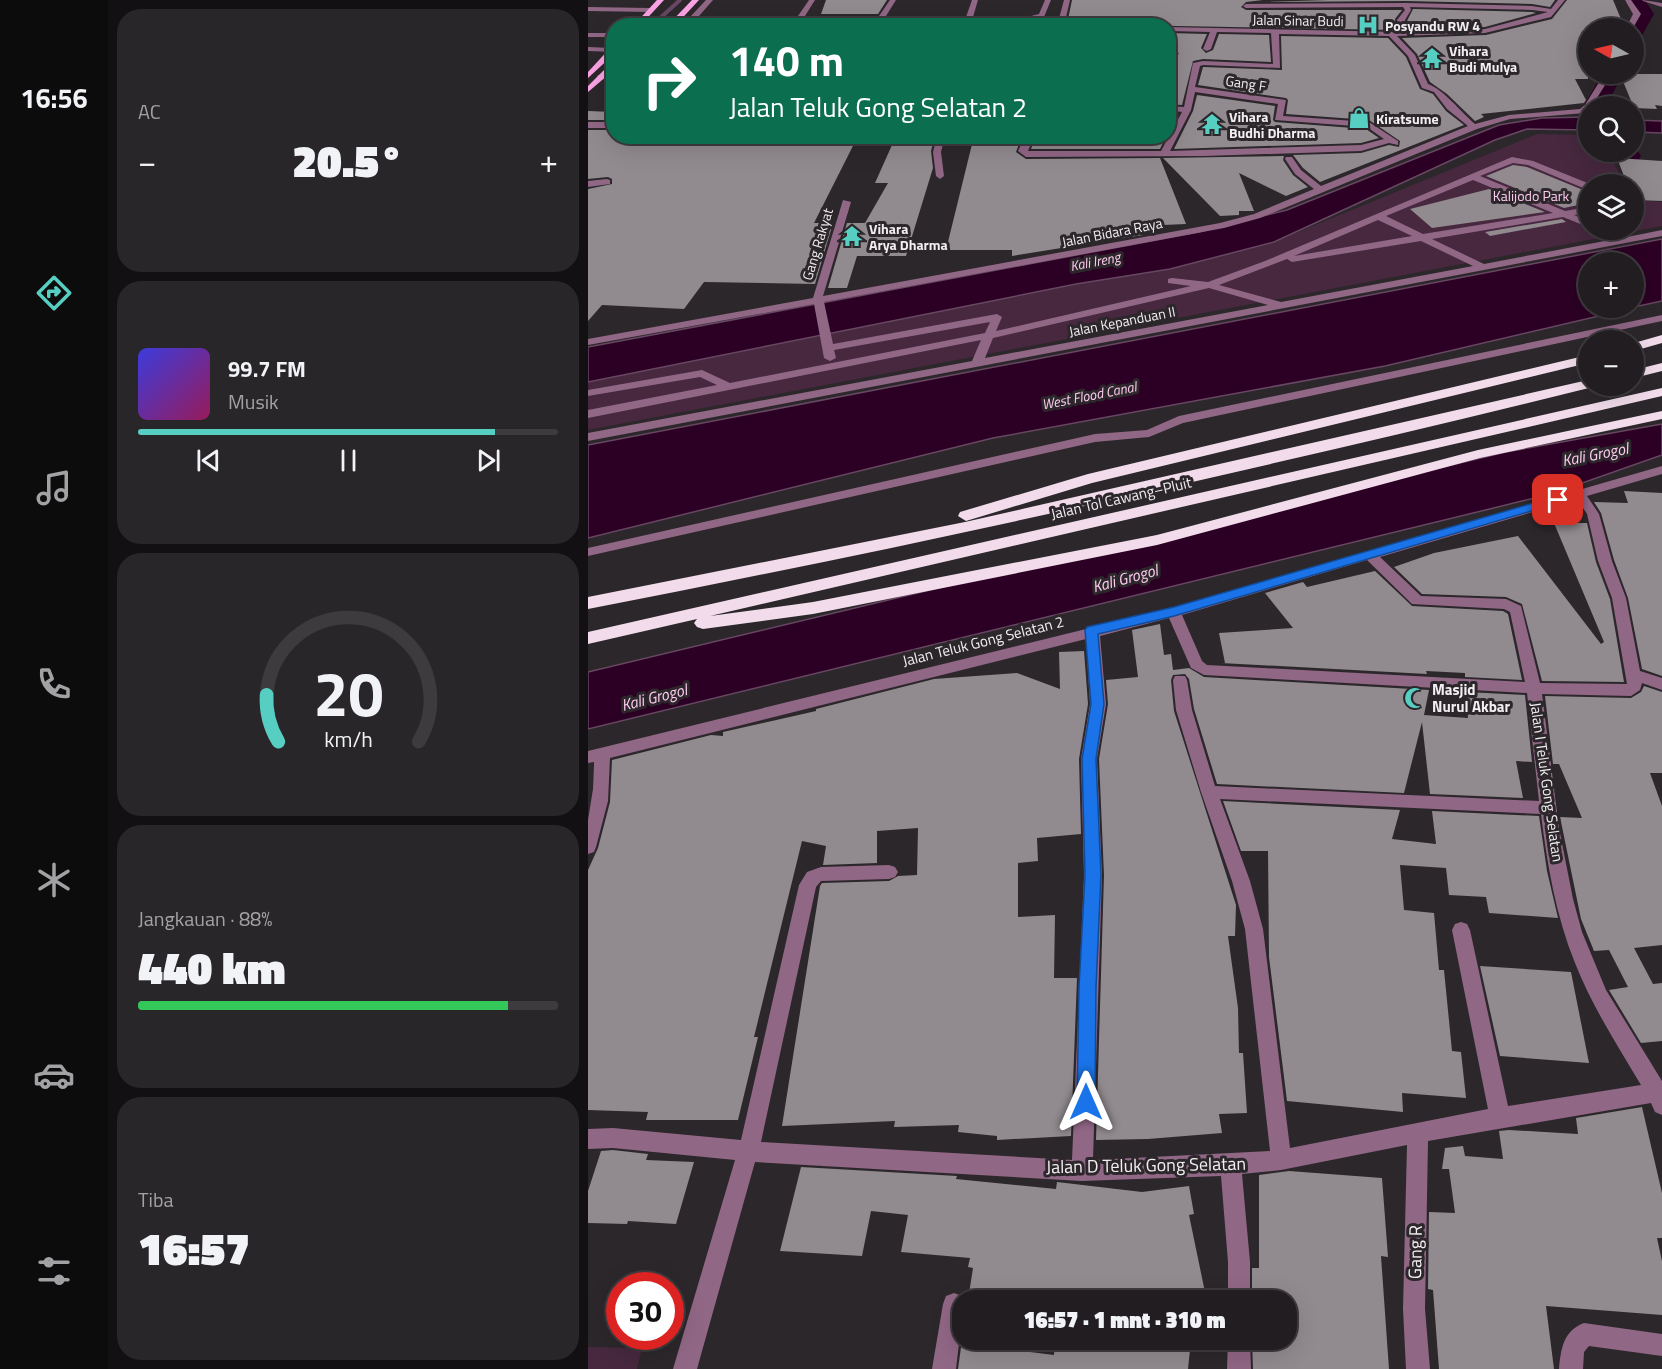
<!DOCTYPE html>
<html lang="id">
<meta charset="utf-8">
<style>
body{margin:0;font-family:"Titillium Web",sans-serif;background:#292629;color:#f1f3f6;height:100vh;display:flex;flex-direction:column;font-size:22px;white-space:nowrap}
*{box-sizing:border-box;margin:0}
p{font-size:20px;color:#a2a2a5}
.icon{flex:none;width:33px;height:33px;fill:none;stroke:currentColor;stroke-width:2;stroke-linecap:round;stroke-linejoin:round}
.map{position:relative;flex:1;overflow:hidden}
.sheet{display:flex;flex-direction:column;gap:9px;padding:9px;background:#121012;width:480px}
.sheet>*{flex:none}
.top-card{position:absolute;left:18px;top:18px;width:570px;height:126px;border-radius:24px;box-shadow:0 6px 24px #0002,0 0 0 2px #3e3b3e;background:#0b6e4f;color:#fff;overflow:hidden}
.needle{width:39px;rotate:278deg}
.controls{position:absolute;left:990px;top:18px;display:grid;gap:12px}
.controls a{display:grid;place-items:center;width:66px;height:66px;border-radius:50%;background:#211d20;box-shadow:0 6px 24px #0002,0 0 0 2px #3e3b3e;font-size:30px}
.speed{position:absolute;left:18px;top:1272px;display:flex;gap:12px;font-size:30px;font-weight:700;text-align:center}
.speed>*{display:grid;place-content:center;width:78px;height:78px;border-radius:50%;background:#211d20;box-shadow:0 6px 24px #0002,0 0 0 2px #3e3b3e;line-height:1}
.speed .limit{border:9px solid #d22;background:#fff;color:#111}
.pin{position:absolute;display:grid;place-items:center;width:51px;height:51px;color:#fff;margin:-26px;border-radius:12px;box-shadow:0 3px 9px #0006}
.me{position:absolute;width:66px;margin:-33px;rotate:0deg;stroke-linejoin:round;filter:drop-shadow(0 0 4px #0008)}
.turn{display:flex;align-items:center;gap:21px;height:126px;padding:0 24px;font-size:27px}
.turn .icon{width:78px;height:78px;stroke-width:2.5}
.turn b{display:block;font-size:42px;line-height:51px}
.big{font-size:45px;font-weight:800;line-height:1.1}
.sheet .tile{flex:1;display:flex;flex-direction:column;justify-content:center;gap:9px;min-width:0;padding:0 21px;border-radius:24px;background:#292629}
.sheet .dial{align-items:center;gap:0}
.dial svg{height:156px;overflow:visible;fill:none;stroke:#3e3b3e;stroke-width:7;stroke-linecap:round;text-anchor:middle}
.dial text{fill:#f1f3f6;stroke:none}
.song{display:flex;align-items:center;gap:18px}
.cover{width:72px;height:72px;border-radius:9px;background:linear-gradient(135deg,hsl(240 70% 55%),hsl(330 70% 35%))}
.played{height:6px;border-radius:3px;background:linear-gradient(90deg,#57cec2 85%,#3e3b3e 85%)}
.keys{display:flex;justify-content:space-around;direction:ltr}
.heat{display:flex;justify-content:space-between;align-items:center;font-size:33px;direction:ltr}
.charge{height:9px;border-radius:4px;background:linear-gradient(90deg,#34c759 88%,#3e3b3e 0)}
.trip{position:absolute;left:364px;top:1290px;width:345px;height:60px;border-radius:24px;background:#211d20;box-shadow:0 6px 24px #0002,0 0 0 2px #3e3b3e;font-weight:800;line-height:60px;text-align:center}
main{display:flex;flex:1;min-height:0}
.dock{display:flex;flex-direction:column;width:108px;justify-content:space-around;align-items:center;background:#0d0c0d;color:#a2a2a5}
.dock .icon{width:42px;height:42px}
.dock .current{color:#57cec2}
.dock b{font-size:27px;color:#f1f3f6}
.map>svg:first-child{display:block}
</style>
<main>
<nav class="dock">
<b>16:56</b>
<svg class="icon current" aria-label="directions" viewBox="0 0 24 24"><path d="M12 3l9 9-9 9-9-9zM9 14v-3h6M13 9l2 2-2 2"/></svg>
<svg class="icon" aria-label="music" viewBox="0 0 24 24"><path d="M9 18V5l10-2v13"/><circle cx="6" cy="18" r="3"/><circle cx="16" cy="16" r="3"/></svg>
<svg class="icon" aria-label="phone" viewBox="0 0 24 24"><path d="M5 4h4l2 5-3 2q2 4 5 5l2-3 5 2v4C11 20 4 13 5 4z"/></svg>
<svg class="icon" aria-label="climate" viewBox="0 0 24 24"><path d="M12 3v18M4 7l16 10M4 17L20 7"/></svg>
<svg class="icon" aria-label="car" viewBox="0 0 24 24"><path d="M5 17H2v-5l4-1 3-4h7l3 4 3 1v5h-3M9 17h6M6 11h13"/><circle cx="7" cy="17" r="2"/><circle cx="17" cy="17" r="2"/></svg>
<svg class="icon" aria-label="filters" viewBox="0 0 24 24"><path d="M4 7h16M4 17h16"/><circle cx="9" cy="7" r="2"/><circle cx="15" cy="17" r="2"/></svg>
</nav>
<section class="sheet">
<div class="tile"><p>AC</p>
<div class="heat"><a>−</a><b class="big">20.5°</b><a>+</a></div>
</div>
<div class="tile">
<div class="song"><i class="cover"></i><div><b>99.7 FM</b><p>Musik</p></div></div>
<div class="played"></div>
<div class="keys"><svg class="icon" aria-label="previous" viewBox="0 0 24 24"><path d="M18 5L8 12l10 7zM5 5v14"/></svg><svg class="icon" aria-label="pause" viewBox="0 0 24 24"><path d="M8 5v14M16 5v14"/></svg><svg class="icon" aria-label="next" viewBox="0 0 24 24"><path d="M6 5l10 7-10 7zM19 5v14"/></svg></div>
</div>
<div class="tile dial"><svg viewBox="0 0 100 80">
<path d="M14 69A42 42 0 1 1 86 69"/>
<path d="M14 69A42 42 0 0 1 8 45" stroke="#57cec2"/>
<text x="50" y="56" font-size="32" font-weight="700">20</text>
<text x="50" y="72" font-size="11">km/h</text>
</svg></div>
<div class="tile"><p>Jangkauan · 88%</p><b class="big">440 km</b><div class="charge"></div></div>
<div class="tile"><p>Tiba</p><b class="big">16:57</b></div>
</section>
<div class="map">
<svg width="1074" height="1369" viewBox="0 0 1074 1369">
<rect width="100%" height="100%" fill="#2c272b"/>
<g fill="#47283f">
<path d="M949 134 1000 135V152H1021L1036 184H1000V230H1046V200L1074 202V226L0 430V382L488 284 582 269 686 242Z"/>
<path d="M0 1347 54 1348 49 1369H0Z"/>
</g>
<g fill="#2c0024" stroke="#674762" stroke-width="1.5">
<path d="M1000 117V130L939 129 907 140 686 242 582 269 488 284 0 382V347L611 232 699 210 911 125 954 118Z"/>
<path d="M1046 120 1074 121V133L1046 132Z"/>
<path d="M1074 239V301L1046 307V262H1000V308H1045L797 366 405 438 0 538V445Z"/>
<path d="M1074 424V455L963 494 0 729V672L918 452Z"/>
</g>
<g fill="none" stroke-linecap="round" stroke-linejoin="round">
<path stroke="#674762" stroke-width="4" d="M70 20 92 0"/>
<g fill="#2c0024" fill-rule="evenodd">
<path d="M1037 0H1057L1066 14 1053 37 1046 39V28H1038L1046 14Z"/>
<path d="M1014 74H1035L1018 106H1000L999 111 996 106Z"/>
<path d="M1047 147 1053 156 1050 161 1041 163 1032 161 1026 152H1046Z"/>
</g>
</g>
<g fill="#918a8f">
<path d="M238 0H299L290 14H233Z"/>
<path d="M484 0H675L658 2 653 7 658 10H814L807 19 808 30 479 24Z"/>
<path d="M740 0H967L962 7 944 4 818 1 676 2Z"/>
<path d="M979 0H1025L1036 26 1024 25 1022 28H1000V79H987L998 100 996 103 893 114 896 117 887 121 859 94 842 82 829 54 814 38 898 35 964 19Z"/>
<path d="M825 9 944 12 948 13 897 27 819 30V21Z"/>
<path d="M229 23H300L299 26H228Z"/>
<path d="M580 33 619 34 613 48 618 53 625 50 631 34 681 35 683 62 615 59 605 61 594 105 580 104V57L591 54 588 49H580Z"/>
<path d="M693 36 800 38 818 57 832 89 845 94 858 111 876 125 732 182 715 168 705 155 773 153 801 145 811 147 812 141 781 120 698 114 700 100 698 98 610 85 615 67 694 70Z"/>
<path d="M1032 74H1074V106L1067 105 1069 109 1046 108Z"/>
<path d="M609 95 687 106 685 120 687 122 778 129 791 138 773 143 586 149 605 111Z"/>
<path d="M0 111 26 112V120H0Z"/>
<path d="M0 130H26V136H270L226 223H245L227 284 116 282 96 309 14 305 0 321V189L24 184V179L20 177 0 179Z"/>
<path d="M308 136H347L343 151 345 168 318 256H269L259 288H240L259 223H277L300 183H287Z"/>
<path d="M386 136H434L428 152 438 159 572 158 598 224 552 226 555 235 424 256V250H358Z"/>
<path d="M448 136H578L572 149H443Z"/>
<path d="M696 156 695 160 705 175 720 187 698 196 651 173 666 211H651V215L632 216 575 158Z"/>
<path d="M1029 158 1074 161V201L1046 200V184H1039Z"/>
<path d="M925 165 939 167 1000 192V203L976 208 898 176Z"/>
<path d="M901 189 957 212 844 228 822 209Z"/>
<path d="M974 219 978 222 902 236 897 232Z"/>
<path d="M1036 491 1074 493V676L1054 669 1040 598 1026 560 1013 513 1006 502 1040 503Z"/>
<path d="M966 523H999L1008 562 1022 599 1036 682 954 681 934 604 918 597 834 594 806 567 846 553 930 536 1013 644 1016 642Z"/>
<path d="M787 571 824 606 915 611 920 614 934 680 877 677V673L838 671 839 674 633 663H637L631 633 705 628 677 593 715 582 719 587Z"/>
<path d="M572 624 576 655 583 654 585 670 601 668 616 677 841 690 836 715 880 718 878 692 937 695 944 762 928 761 935 798 842 794 834 722 816 793 629 784 606 709 601 679 597 674 585 675 583 680 586 711 648 905 647 936H640L650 1008 651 1053H655L659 1113 631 1114 634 1133 560 1139 508 1140 516 875 511 759 520 704 518 680 550 677 544 630Z"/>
<path d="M496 651 500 704 491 759 493 834 449 838 450 861 430 863V917L467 915 466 978H489L483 1136 409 1140V1136L370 1132 371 1125 306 1127 307 1121 194 1126 232 886 234 883 301 881 310 876 329 875 330 828 289 831V863L235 865 238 846 214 841 166 1037H170L150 1120H58L60 1112 0 1110V870L10 848 22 802 24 760 123 735 135 736V732L228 711V709L346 679 429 673 472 689 471 652Z"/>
<path d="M1056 686 1074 692V773H1062L1074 806V945L1046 948 1065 984 1074 983V1041L1053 1043 1021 990 1040 987 1021 950 1006 951 993 919 972 817 994 818 971 764H965L957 696 1043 698 1053 692Z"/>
<path d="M635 801 812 810 804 839 848 844 844 811 951 816 959 871 970 918 901 913 898 897 861 895 858 868 812 865 816 910 846 913 851 970H856L864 1051 873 1052 878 1098 814 1093 815 1112 699 1101 681 957 680 851H653Z"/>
<path d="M892 966 983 972 1001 1063 912 1056Z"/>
<path d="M1054 1107 1074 1193V1238H1069L1074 1261V1315L958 1306 966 1369H851L845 1290 840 1289 841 1212 867 1213 861 1169H854L857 1148 875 1146 877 1156 915 1159 911 1131 921 1130 990 1134 988 1118Z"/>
<path d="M25 1150 60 1154 58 1160 106 1162 88 1224 40 1221 39 1224 0 1223V1191L13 1151Z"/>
<path d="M213 1167 369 1176 368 1179 468 1189 469 1182 554 1192 601 1186 606 1214 601 1215 618 1297 604 1300H380L385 1268 380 1267 382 1258 313 1252 320 1215 283 1211 274 1256 192 1251Z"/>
<path d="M701 1171 794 1178 800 1257 793 1256 801 1369H665L664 1340H699V1300H664V1268H671V1175Z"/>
<path d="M374 1340H427L425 1350 466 1355 467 1340H603L600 1369H370Z"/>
</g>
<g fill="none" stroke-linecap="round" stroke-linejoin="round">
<g fill="#916786" fill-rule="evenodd">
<path d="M118 0H125L111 16H210L221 0H227L217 16H291L302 0H308L298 16 378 17 384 0H390L385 17H439L451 14 457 0H463L456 17 439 21H104L86 18 103 16Z"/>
<path d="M476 0H482L476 26H469Z"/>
<path d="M970 0H977L963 17 897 33 809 36 827 55 840 84C855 89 873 112 887 124L921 115 992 109 997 105 1016 74H1024L1004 106H1000V110L997 113 922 119 889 129 672 218 636 228 236 302 245 344 409 314 414 317 408 331 603 286 580 283V279L584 278 620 282 677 261 924 157 945 161 1002 184 1000 190 940 165 925 163 892 176 977 211 1000 207V213L986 215 1000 221V227L975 217 844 239 896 264 1027 239 1009 230H1020L1039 237 1074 230V236L0 441V433L384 361 393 340 0 418V410L129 385 112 377 0 396V390L114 370 142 383 397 333 402 322 246 350 248 358 242 361 236 358 226 304 0 345V339L225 298 255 200 263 202 235 296 632 223 666 214 726 189 707 174 697 159 698 157H704L713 170 733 186 880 126 859 109 846 92 834 88 820 56 801 36 691 34 692 68 615 65 612 66 607 87 698 100 695 116 781 122 810 141V145L801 143 773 151 616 156 438 157 430 151 437 136H446L440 151H573L594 112 580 110V106L596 107 605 63 615 61 685 64 683 33 629 32 623 49 619 51 615 49 622 32 580 31V27L810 32 809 20 817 10 815 7 658 8 655 6 658 4 818 3 944 6 963 9ZM822 7 944 10 960 12 897 29 817 32V20L823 10ZM607 92 690 104 687 120 779 127 796 139 773 145 582 151 603 110ZM885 180 965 213 835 234 798 216ZM790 220 824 236 706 256ZM833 241 885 266 693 302 631 285 699 259 704 262ZM621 288 680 305 397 358 405 338Z"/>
<path d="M1037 0H1043L1053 14 1045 28H1038L1045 14Z"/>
<path d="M1054 0 1074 3V7L1055 1Z"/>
<path d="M0 7 63 8 66 10 63 12 0 11Z"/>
<rect x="0" y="33" width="26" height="4"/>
<path d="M0 47 24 48 26 52 0 51Z"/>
<path d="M580 51H588L589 53 580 55Z"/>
<path d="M13 74H26V78H10L9 76Z"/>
<rect x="0" y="122" width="26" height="6"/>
<path d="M349 136H357L353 152 356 176 352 179 348 176 345 152Z"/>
<path d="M19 179 22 180V184L0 187V181Z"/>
<path d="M1074 315V321L595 423 561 437 507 442 0 556V548L507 434 559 430 591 416Z"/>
<path d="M1074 466V474L999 496 1011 514 1024 561 1038 598 1052 671 1074 678V690L1054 683 1052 690 1043 696 954 694 971 828 985 899 994 932 1018 990 1074 1081V1115L1067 1112 1063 1103 840 1141 837 1309 842 1369H818L815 1309 819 1145 693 1170 654 1174 662 1262V1300H640V1262L633 1176 494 1181 167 1162 109 1369H85L147 1160 25 1148 0 1149V1129L25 1128 153 1140 211 885 219 872 233 867 301 865 307 867 310 872 307 877 301 879 233 881 228 887 173 1142 484 1160 496 875 493 759 502 704 498 639 22 758 20 801 8 847 6 852 0 854V820L5 789 6 765V762L0 763V751L498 629 504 625 508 626 586 607ZM989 499 999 514 1010 561 1024 598 1039 684 952 683 933 606 918 599 833 596 792 557ZM779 560 824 604 916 609 922 612 937 682 619 665 614 661 594 615ZM581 618 603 668 616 675 939 693 951 801 627 786 604 710 599 680 597 676H587L585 680 588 710 613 792 644 881 657 929 682 1151 505 1160 514 875 509 759 518 704 512 636ZM632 799 953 814C959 864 968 916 987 963 1004 1006 1029 1045 1053 1085L920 1106 882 930 879 924 873 922 867 924 864 930 900 1109 702 1148 675 929 662 881Z"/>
<path d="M366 1293 374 1296 376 1300 368 1369H344L355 1304 358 1296Z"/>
<path d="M996 1323 1074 1334V1356L1001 1346 996 1352 995 1369H971C973 1349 975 1331 996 1323Z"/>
<path d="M640 1340H662L663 1369H639Z"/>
</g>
<g fill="#fba3e4" fill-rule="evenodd">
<path d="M69 0H76L52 26H45Z"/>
<path d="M104 0H111L87 26H79Z"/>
<path d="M23 47H26V54L0 78V72Z"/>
<path d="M23 63H26V70L0 92V86Z"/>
</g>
<g fill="#f2dceb" fill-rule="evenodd">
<path d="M1074 335V343L1046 351V343Z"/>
<path d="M1000 355V363L504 483 378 521 370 516 372 512 500 474Z"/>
<path d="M1074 363V371L1046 378V370Z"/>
<path d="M1000 380V386L1005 387C672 469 337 544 0 609V597L377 522Z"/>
<path d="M1074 388V396L122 616 225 602 569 535 890 450 1074 411V419L892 458 569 545 225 614 115 629 109 627 106 623 109 619 0 644V632Z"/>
</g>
</g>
<path fill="#1a73e8" stroke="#114b97" stroke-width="1.5" d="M970 496 974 497V502L586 616 510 634 516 704 508 759 513 875 508 987 507 1102 505 1108 498 1111 492 1108 489 1102 491 987 497 875 494 759 503 704 497 630 499 627 586 607Z"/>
<defs>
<symbol id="hospital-bare" viewBox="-9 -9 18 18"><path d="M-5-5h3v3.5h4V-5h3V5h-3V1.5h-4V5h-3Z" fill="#57cec2" stroke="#2c272b" stroke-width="2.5" paint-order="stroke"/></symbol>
<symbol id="temple-bare" viewBox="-9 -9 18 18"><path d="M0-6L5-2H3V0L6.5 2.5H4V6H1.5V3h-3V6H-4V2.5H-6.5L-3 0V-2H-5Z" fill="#57cec2" stroke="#2c272b" stroke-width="2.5" paint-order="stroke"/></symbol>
<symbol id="shop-bare" viewBox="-9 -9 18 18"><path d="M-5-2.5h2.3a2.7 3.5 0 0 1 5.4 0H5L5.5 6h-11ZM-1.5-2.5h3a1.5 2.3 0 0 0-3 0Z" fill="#57cec2" stroke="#2c272b" stroke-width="2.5" paint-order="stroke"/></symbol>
<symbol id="mosque-bare" viewBox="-9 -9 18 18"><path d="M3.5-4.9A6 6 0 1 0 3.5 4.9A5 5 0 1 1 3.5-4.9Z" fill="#57cec2" stroke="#2c272b" stroke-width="2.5" paint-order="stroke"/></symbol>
</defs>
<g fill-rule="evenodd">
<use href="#hospital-bare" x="765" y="10" width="30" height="30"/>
<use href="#temple-bare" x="829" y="43" width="30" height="30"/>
<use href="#shop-bare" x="756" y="103" width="30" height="30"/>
<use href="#temple-bare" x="609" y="109" width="30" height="30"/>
<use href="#temple-bare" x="249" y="221" width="30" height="30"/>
<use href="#mosque-bare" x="812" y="683" width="30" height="30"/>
</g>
<g text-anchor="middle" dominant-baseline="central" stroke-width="6" stroke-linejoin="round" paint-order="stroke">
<g font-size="14" fill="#f2eef1" stroke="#2c272b">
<text transform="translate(710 20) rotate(1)">Jalan Sinar Budi</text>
<text transform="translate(658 83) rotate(8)">Gang F</text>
<text transform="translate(524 232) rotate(-11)">Jalan Bidara Raya</text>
<text transform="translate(229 244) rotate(-73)">Gang Rakyat</text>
<text transform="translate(534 321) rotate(-11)">Jalan Kepanduan II</text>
</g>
<g font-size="14" font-weight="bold" fill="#f2eef1" stroke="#2c272b" text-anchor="start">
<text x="797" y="25">Posyandu RW 4</text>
<text x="861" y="50">Vihara<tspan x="861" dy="16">Budi Mulya</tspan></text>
<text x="641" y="116">Vihara<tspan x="641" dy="16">Budhi Dharma</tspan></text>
<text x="788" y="118">Kiratsume</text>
<text x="281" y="228">Vihara<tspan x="281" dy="16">Arya Dharma</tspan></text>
</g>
<g font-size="14" fill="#fecaef" stroke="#2c272b">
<text x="943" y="195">Kalijodo Park</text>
</g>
<g font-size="14" font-style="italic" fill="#ffcbf0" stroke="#2c272b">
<text transform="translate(507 261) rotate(-11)">Kali Ireng</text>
<text transform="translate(501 395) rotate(-11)">West Flood Canal</text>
</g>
<g font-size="15" fill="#f2eef1" stroke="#2c272b">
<text transform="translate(533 498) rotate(-13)">Jalan Tol Cawang–Pluit</text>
<text transform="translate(395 641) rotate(-14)">Jalan Teluk Gong Selatan 2</text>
<text transform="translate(959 782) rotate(82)">Jalan I Teluk Gong Selatan</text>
</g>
<g font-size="15" font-weight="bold" fill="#f2eef1" stroke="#2c272b" text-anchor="start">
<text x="844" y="689">Masjid<tspan x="844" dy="17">Nurul Akbar</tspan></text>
</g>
<g font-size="16" font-style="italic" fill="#ffcbf0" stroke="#2c272b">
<text transform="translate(1007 454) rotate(-11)">Kali Grogol</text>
<text transform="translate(537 578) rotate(-15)">Kali Grogol</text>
<text transform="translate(66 697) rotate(-14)">Kali Grogol</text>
</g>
<g font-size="18" fill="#f2eef1" stroke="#2c272b">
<text transform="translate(558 1165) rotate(-1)">Jalan D Teluk Gong Selatan</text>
<text transform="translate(827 1252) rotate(-89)">Gang R</text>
</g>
</g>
</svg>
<div class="controls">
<a><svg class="needle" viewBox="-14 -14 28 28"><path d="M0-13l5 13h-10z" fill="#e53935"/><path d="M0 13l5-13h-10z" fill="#a2a2a5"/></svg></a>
<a><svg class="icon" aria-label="search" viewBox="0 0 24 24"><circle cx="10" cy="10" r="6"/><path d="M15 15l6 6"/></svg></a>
<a><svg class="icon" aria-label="layers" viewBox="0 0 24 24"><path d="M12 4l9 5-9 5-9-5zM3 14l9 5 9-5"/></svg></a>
<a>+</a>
<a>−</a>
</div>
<div class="speed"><div class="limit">30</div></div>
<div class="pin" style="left:970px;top:500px;background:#d93025"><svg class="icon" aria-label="arrive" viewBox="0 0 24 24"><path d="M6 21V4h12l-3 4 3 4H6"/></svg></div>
<svg class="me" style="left:498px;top:1102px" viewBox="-20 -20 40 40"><path d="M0-17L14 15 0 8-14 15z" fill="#1a73e8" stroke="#fff" stroke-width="4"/></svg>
<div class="trip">16:57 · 1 mnt · 310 m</div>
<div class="top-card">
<div class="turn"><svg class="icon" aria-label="right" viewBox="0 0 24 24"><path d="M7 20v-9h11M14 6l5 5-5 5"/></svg><div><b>140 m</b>Jalan Teluk Gong Selatan 2</div></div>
</div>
</div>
</main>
